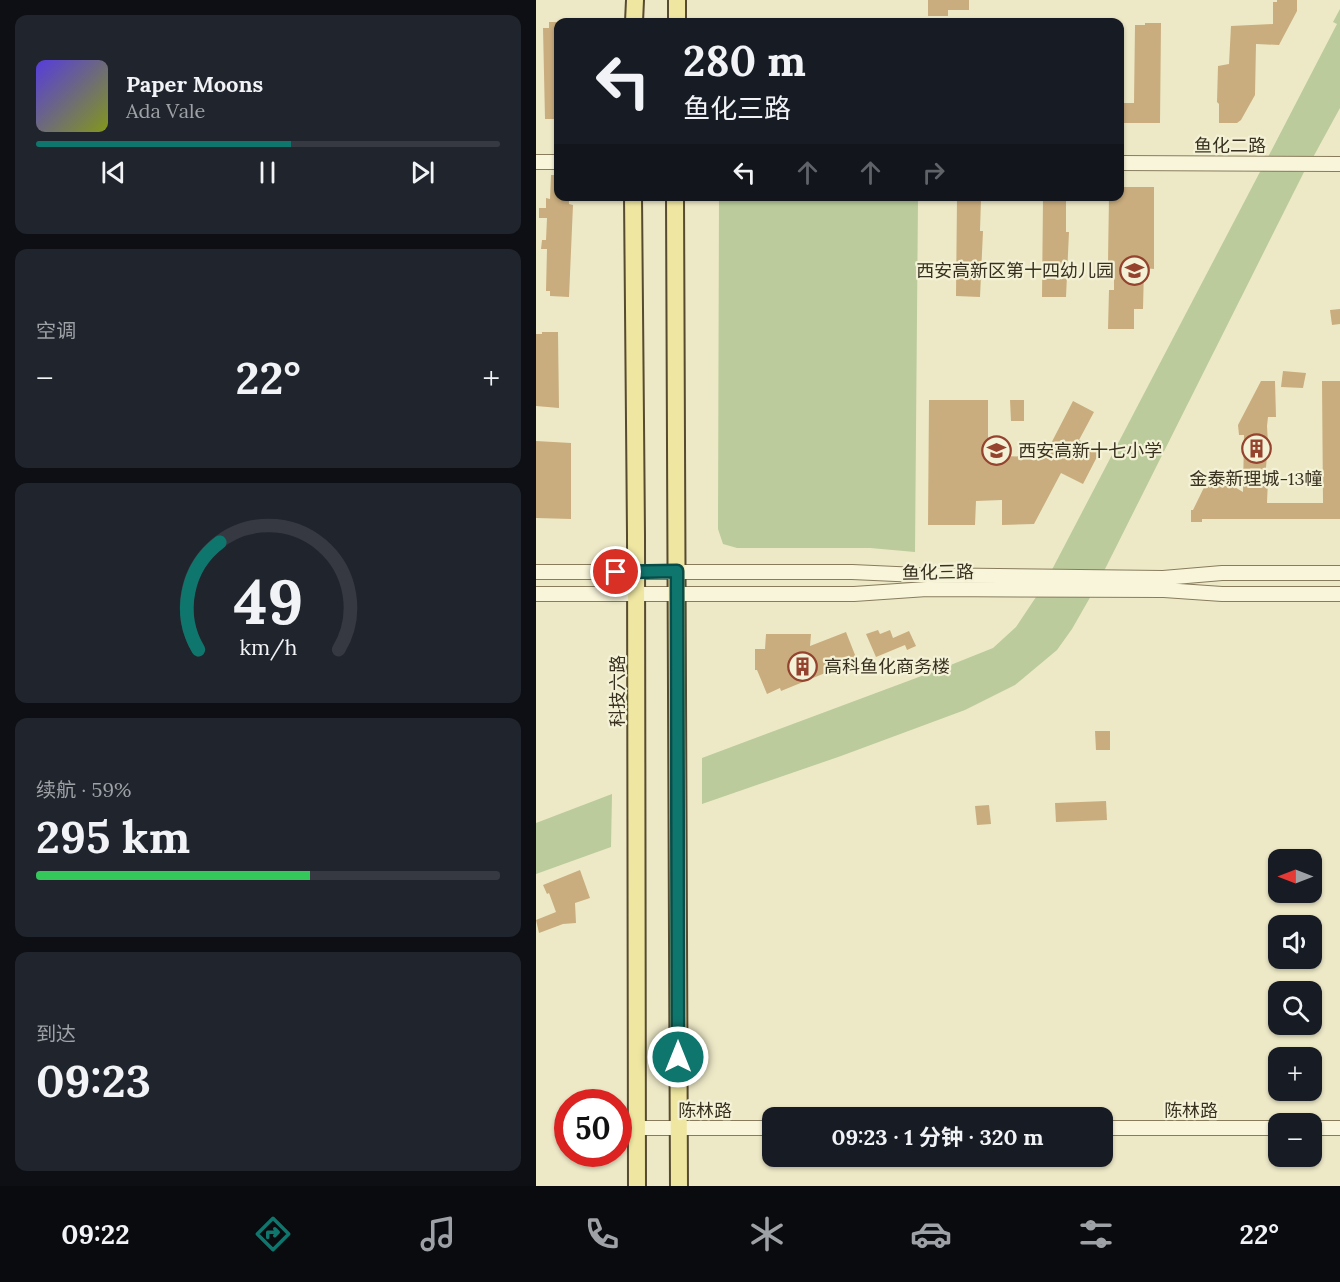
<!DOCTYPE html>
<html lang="zh">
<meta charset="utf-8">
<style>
body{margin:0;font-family:Lora,"Noto Sans SC",serif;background:#20242c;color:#f1f3f6;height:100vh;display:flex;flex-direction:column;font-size:22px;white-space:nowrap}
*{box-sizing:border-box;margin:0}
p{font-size:20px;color:#9ea1a6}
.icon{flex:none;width:33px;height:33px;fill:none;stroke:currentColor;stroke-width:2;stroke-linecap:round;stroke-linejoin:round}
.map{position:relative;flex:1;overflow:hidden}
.details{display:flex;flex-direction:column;gap:15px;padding:15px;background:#0d0f14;width:536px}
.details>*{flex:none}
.hud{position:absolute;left:18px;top:18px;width:570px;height:183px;border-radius:12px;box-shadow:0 2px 4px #0004;background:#171b24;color:#f1f3f6;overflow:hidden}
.needle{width:39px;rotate:270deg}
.buttons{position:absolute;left:732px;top:849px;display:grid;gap:12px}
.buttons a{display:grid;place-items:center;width:54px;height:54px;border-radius:12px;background:#171b24;box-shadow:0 2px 4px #0004;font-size:30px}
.speed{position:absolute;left:18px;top:1089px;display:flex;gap:12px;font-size:30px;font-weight:700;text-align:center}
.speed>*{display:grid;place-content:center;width:78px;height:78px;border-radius:50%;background:#171b24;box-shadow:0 2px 4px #0004;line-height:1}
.speed .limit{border:9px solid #d22;background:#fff;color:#111}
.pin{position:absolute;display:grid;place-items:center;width:51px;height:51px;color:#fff;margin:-26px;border:3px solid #fff;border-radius:50%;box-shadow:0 2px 6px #0007}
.me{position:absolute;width:66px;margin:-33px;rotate:0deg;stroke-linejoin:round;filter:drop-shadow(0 0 4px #0008)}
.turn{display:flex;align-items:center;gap:21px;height:126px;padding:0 30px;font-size:27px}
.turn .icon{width:78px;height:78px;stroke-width:2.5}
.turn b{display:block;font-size:42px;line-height:51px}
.lanes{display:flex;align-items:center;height:57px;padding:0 30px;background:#0003;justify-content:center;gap:30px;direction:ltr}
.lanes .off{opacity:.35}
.big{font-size:45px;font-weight:700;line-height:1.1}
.details .card{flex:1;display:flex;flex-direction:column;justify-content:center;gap:9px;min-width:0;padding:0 21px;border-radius:12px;background:#20242c}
.details .dial{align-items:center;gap:0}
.dial svg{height:156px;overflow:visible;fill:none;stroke:#363941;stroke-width:7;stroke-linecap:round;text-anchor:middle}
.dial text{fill:#f1f3f6;stroke:none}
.song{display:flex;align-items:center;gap:18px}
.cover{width:72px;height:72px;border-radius:9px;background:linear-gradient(135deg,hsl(250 70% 55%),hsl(70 70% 35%))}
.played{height:6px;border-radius:3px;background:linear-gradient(90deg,#0f766e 55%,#363941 55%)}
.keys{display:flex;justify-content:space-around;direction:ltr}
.heat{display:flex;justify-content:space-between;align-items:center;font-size:33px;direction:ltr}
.charge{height:9px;border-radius:4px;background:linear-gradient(90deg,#34c759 59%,#363941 0)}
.trip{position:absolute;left:226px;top:1107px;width:351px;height:60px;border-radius:12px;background:#171b24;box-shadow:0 2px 4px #0004;font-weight:700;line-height:60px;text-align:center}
.tab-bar{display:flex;height:96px;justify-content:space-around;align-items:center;background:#090b0e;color:#9ea1a6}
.tab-bar .icon{width:42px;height:42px}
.tab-bar .active{color:#0f766e}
.tab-bar b{font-size:27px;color:#f1f3f6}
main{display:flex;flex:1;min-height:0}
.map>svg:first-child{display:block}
</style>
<main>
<section class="details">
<div class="card">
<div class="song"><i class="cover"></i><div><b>Paper Moons</b><p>Ada Vale</p></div></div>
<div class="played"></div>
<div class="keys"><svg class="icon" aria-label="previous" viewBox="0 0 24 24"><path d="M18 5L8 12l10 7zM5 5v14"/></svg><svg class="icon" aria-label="pause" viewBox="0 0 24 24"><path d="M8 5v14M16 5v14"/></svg><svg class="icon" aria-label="next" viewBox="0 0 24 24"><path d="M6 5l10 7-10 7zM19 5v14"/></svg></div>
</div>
<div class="card"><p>空调</p>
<div class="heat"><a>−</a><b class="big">22°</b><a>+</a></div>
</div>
<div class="card dial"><svg viewBox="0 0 100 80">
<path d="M14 69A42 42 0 1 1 86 69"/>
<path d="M14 69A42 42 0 0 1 25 14" stroke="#0f766e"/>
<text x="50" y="56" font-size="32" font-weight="700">49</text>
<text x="50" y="72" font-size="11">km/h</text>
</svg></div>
<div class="card"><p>续航 · 59%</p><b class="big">295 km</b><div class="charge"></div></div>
<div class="card"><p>到达</p><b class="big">09:23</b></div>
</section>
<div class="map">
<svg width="805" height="1186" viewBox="0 0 805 1186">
<rect width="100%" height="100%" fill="#ede9c7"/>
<g fill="#bbcb9b">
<path d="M804 9V108L775 161 732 157 801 24 797 22Z"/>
<path d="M726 168 768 172 562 583H509Z"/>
<path d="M183 196 382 197 379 552 334 548H201L187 544 182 529Z"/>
<path d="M502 594H556L536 629 521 650 479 685 429 710 305 756 166 804V758L407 668 457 648 480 627Z"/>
<path d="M76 794 75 847 0 874V823Z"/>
</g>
<g fill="#c9ad7e">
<path d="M392 0H433V10H412V16H392Z"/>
<path d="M741 0H761V11L743 45 720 44 719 95 705 120 701 123H683V104L681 102 682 66 693 64 695 26 737 24V2H741Z"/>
<path d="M13 22H22V119H9L7 28H13Z"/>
<path d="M609 23H625L624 123H584V103H598L599 25H609Z"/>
<path d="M15 175H22V196H33V204L37 205 33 297 14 296V291H10L11 249H5L6 240H10L11 218H3V208H10V198L14 199Z"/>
<path d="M584 187H618V269L608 268 607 309H598V329H572L573 290H578V262H572L573 197 584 196Z"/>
<path d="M421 198 445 199 444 231H447L444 297 420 296Z"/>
<path d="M507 199H530V232H533L530 297H506Z"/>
<path d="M804 309V324L796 325 794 310Z"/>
<path d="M6 332H22L23 408 0 406V334H6Z"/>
<path d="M747 371 770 373 767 388 745 387Z"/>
<path d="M725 381H739L740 417H732L731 426 732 444 729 479H732L731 503H787L786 381H804V519H666V522H655V510H657L675 473 707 492 708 435H703L702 425Z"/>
<path d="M393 400H452V456H466L508 457 537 401 558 412 543 440 564 451 547 484 525 473 498 524 466 525V500L440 501 439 525H392Z"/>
<path d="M474 400H488V421H475Z"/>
<path d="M0 441 35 443V519L0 518Z"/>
<path d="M342 630 344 634 354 630 357 638 373 631 380 646 371 650 369 645 340 657 330 634Z"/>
<path d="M310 632 321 660 245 691 244 688 231 694 221 670H219V649H229L230 634H275L274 646Z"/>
<path d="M559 731H574V750H560Z"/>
<path d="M570 801 571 820 520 822 519 803Z"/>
<path d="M453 805 455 824 441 825 439 806Z"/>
<path d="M44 870 54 898 39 903 40 923 27 924 3 933 0 920 20 912 13 893 11 894 7 885Z"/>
</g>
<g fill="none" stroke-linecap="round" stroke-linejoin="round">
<defs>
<g id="minor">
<path d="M0 162H22"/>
<path d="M584 163 805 164"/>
<path d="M0 572H316L382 575 627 578 686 573H805"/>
<path d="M0 594H318L391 589 628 590 686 594H805"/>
<path d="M101 1128H237"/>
<path d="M567 1128H742"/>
<path d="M776 1128H805"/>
</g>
<g id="major">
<path d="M98 22 99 0"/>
<path d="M141 22V0"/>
<path d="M97 196 100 535 101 1186"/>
<path d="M139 196 143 1186"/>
</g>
</defs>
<use href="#minor" stroke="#887c5d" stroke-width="16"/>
<use href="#major" stroke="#564a31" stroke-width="20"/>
<use href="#minor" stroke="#f8f5da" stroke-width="14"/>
<use href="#major" stroke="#eee6a1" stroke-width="16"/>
</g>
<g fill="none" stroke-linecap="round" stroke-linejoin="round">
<defs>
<path id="route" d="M80 572 141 571 142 1057"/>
</defs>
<use href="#route" stroke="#0a4d48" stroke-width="15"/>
<use href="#route" stroke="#0f766e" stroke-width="10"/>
</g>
<defs>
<symbol id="school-ring" viewBox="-11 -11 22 22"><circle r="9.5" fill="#f4f2d6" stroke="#95432f" stroke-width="1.5"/><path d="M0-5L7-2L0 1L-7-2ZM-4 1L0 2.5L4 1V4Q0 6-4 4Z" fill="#95432f"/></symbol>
<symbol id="building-ring" viewBox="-11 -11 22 22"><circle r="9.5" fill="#f4f2d6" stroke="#95432f" stroke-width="1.5"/><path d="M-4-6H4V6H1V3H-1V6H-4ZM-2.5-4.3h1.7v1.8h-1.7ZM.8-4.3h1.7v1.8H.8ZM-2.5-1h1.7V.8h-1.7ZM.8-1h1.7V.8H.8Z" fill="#95432f"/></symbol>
</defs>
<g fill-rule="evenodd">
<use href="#school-ring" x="582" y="254" width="33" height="33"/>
<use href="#building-ring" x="704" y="432" width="33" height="33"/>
<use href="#school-ring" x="444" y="434" width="33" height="33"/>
<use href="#building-ring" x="250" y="650" width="33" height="33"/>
</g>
<g text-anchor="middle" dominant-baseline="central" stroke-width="4.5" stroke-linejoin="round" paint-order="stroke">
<g font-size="18" fill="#393120" stroke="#f4f2d6">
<text x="694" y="145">鱼化二路</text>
<text transform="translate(402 572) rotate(-1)">鱼化三路</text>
<text transform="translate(81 691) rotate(-90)">科技六路</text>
<text x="169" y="1110">陈林路</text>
<text x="655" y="1110">陈林路</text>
</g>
<g font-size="18" fill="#393120" stroke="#f4f2d6" text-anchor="start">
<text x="578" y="270" text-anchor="end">西安高新区第十四幼儿园</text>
<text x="482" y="450">西安高新十七小学</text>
<text x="720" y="478" text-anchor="middle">金泰新理城-13幢</text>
<text x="288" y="666">高科鱼化商务楼</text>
</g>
</g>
</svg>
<div class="buttons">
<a><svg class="needle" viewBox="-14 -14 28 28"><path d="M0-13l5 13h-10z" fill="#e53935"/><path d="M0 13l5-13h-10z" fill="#9ea1a6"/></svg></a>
<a><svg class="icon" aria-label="sound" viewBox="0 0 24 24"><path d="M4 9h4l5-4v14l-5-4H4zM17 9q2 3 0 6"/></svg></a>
<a><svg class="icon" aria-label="search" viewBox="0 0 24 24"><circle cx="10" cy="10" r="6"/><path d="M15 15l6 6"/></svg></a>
<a>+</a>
<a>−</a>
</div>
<div class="speed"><div class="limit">50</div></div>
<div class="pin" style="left:80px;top:572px;background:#d93025"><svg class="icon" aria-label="arrive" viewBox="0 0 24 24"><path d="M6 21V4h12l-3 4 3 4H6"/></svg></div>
<svg class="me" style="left:142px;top:1057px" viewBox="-20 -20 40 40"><circle r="17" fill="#0f766e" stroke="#fff" stroke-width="3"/><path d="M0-11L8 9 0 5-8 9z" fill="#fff"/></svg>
<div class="trip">09:23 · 1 分钟 · 320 m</div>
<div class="hud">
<div class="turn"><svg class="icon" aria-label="left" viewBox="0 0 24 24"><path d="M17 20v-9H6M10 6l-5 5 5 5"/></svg><div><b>280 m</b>鱼化三路</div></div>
<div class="lanes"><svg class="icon" aria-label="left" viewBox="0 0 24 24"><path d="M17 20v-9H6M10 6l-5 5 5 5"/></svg><svg class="icon off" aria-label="ahead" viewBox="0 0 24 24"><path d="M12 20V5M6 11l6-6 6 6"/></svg><svg class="icon off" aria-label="ahead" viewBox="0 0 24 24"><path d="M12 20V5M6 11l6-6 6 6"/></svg><svg class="icon off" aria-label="right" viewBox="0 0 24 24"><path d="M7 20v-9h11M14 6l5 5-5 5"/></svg></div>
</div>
</div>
</main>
<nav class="tab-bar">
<b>09:22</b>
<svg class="icon active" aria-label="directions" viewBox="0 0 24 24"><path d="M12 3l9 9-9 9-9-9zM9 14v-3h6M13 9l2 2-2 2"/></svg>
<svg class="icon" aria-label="music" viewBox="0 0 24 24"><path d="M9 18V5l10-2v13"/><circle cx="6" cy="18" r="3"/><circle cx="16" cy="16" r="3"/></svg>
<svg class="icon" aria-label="phone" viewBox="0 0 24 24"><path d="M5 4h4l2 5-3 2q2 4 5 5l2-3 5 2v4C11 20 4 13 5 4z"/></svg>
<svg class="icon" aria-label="climate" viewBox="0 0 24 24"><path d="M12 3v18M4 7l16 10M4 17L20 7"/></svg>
<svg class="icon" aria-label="car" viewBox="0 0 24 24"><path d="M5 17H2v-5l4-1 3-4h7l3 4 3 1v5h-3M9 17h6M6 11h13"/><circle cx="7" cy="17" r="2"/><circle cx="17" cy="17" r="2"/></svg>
<svg class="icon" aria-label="filters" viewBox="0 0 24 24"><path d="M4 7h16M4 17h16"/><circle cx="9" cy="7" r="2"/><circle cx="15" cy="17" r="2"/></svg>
<b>22°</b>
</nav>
